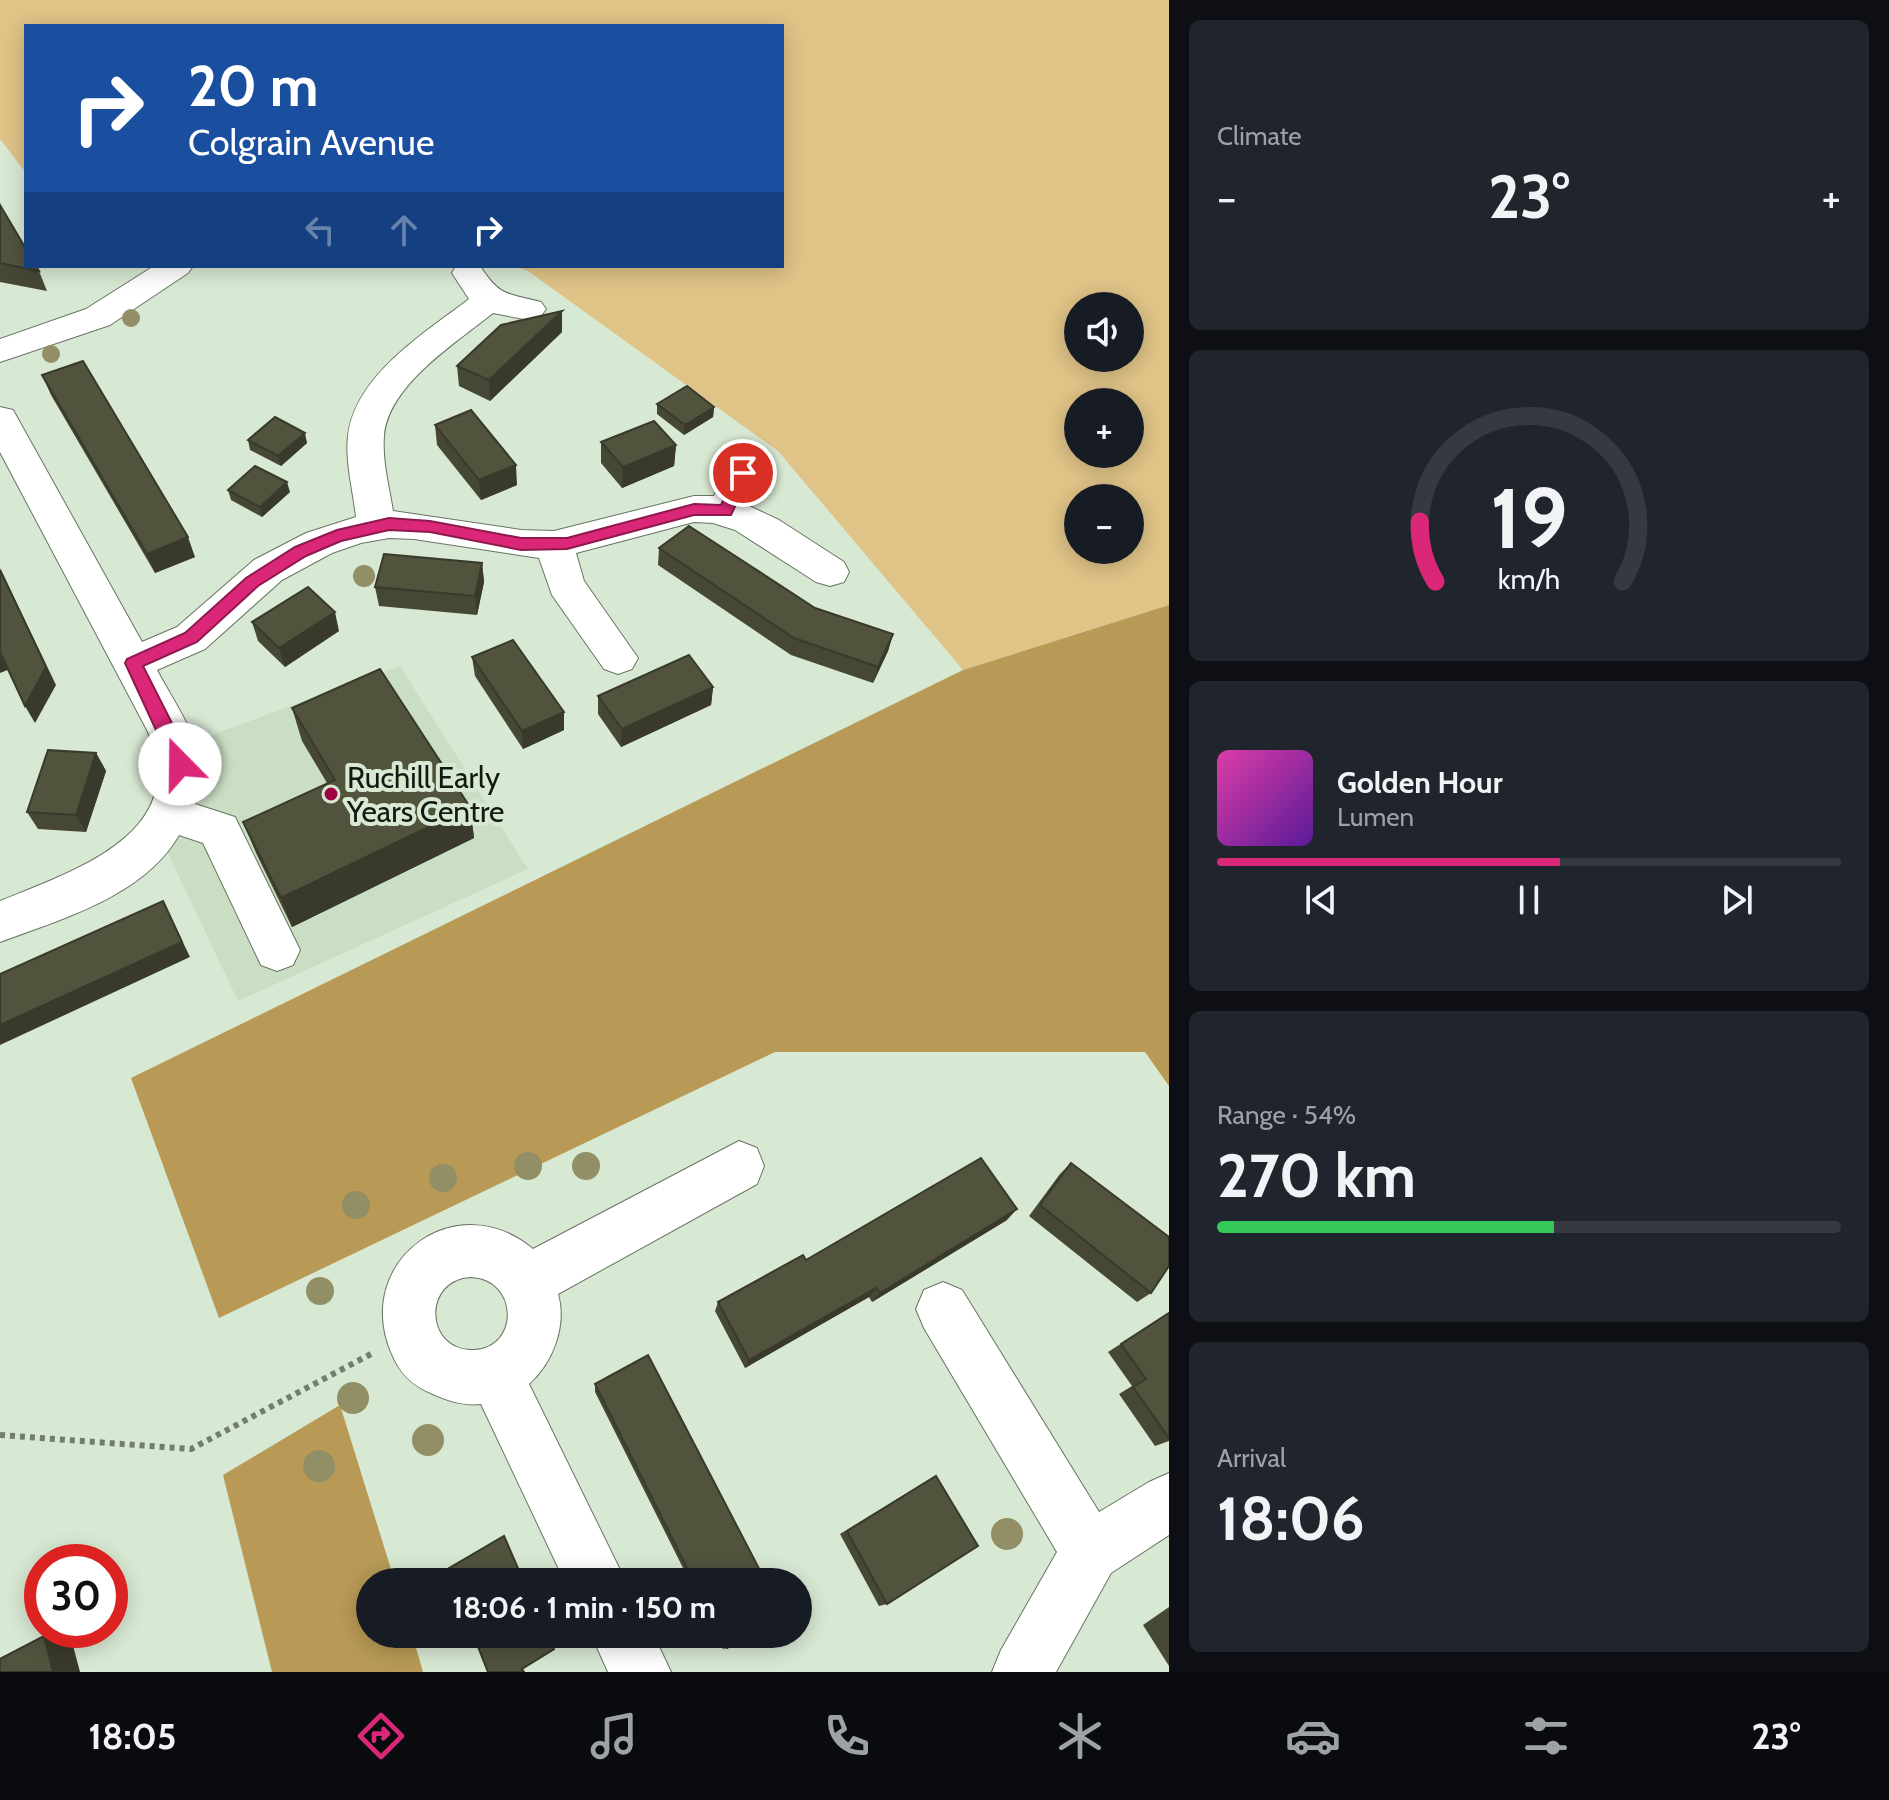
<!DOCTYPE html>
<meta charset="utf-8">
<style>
body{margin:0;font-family:Cabin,sans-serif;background:#20242c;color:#f1f3f6;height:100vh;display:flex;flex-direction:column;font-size:30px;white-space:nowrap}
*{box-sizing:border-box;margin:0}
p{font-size:26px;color:#9ea1a6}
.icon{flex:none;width:44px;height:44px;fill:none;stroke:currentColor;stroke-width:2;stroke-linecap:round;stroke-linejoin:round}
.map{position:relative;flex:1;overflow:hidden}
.side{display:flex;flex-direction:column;gap:20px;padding:20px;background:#0d0f14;width:720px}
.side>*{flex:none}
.guide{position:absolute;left:24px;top:24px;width:760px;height:244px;border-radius:0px;box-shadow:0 4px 20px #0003;background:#1a4fa0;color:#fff;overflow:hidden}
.fabs{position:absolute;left:1064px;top:292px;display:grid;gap:16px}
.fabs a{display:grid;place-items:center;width:80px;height:80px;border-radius:50%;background:#171b24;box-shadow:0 4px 20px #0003;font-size:40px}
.speed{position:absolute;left:24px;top:1544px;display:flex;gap:16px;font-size:40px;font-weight:700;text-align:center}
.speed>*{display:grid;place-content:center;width:104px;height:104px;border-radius:50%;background:#171b24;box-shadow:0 4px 20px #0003;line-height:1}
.speed .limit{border:12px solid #d22;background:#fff;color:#111}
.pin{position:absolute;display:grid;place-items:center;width:68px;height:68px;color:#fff;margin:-34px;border:4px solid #fff;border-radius:50%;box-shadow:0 2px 8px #0007}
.me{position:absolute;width:88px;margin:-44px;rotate:338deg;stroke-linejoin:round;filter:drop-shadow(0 0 6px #0008)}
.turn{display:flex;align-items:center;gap:28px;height:168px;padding:0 32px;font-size:36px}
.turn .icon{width:104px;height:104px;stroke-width:2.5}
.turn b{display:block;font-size:56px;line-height:68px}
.lanes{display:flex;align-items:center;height:76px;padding:0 32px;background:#0003;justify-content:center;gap:40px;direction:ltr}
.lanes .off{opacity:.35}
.big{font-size:60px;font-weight:700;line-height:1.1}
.side .card{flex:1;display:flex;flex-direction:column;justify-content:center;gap:12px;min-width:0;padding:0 28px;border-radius:12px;background:#20242c}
.side .dial{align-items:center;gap:0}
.dial svg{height:208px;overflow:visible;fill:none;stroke:#363941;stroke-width:7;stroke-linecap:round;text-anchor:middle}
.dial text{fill:#f1f3f6;stroke:none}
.song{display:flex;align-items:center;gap:24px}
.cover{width:96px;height:96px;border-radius:12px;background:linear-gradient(135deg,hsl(320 70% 55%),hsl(270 70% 35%))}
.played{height:8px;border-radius:4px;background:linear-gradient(90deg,#db2777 55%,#363941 55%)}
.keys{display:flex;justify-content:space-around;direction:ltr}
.heat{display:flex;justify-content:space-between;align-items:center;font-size:44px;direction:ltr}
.charge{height:12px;border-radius:6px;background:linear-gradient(90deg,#34c759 54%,#363941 0)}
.trip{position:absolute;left:356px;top:1568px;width:456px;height:80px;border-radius:40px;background:#171b24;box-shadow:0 4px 20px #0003;font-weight:700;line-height:80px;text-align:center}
.tabs{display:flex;height:128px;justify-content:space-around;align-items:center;background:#090b0e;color:#9ea1a6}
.tabs .icon{width:56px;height:56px}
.tabs .on{color:#db2777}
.tabs b{font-size:36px;color:#f1f3f6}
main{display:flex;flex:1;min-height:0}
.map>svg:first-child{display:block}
</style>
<main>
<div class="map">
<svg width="1169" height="1672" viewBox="0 0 1169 1672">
<rect width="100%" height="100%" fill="#d8e9d3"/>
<path fill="#c9dec2" d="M400 666 528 869 238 1001 165 847 198 740Z"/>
<path fill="#dfc387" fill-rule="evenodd" d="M0 0H1169V605L963 670 778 451 528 271 514 266H782V26H26V173L0 139ZM1078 306H1130V358H1078ZM1078 402H1130V454H1078ZM1078 498H1130V550H1078Z"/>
<g fill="#b89a56">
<path d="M1169 605V1086L1145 1052H775L219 1318 131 1078 963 670Z"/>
<path d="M340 1405 395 1582H370V1634H412L423 1672H272L223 1475Z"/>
</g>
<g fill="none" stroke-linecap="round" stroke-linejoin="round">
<defs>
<g id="minor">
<path d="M154 266H193L188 273 110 325 0 362V339L86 309Z"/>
<path d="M456 266H480C500 297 507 293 541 302L546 309 541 316 529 320 493 313C456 343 388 385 384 436 382 461 389 486 393 511L521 530 554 531 694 496H714L730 464 743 460 756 464 761 473 747 505 779 520 844 562 849 572 844 582 830 586 816 582 735 530 713 523 694 522 576 553 584 581 638 658 632 669 618 674 604 669 552 595 539 558 414 539 389 538 361 543 332 553 282 580 205 649 157 670C179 712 214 754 195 804L235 817 300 950 293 965 277 971 261 965 203 843 179 835C144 896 62 919 0 942V901C74 871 196 832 146 728L0 452V407L13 410 18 419 142 642 177 627 254 560 306 533 356 517C353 490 345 462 348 436 355 375 425 333 469 299L452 273Z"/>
<path d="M739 1141 757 1148 764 1166 757 1184 558 1294C567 1325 553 1363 529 1384L626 1582H565L481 1404C463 1406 449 1401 433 1394 412 1386 399 1373 391 1352 353 1260 457 1185 533 1249ZM471 1277C519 1279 520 1348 474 1350 424 1352 422 1279 471 1277Z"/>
<path d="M943 1282 962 1290 1099 1512 1149 1482 1169 1473V1535L1111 1573 1056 1672H992L1001 1650 1057 1552 924 1328 916 1309 924 1290Z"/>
<path d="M591 1634H653L671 1672H608Z"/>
</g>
</defs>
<use href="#minor" stroke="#677562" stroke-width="2"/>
<path stroke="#727d6e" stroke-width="6" stroke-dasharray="5 5" stroke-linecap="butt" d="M0 1435 191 1449 371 1354"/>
<use href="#minor" fill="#fff" fill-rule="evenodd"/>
</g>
<g fill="#928e65">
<circle cx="131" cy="318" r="9"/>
<circle cx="51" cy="354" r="9"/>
<circle cx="364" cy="576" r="11"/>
<circle cx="528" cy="1166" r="14"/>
<circle cx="586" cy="1166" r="14"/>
<circle cx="443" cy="1178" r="14"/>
<circle cx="356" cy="1205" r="14"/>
<circle cx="320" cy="1291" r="14"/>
<circle cx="353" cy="1398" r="16"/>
<circle cx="428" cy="1440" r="16"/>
<circle cx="319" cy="1466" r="16"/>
<circle cx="1007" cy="1534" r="16"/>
</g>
<g fill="#464734">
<path d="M0 205 39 271 47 291 0 282Z"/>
<path d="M562 311V332L490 401 459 386 457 366Z"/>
<path d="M42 375 195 557 155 573 51 395Z"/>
<path d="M657 404 714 407 713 417 684 435 657 414Z"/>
<path d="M435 425 517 485 481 500 437 445Z"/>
<path d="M248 440 307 443 281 466 250 450Z"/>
<path d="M601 442 676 445 674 466 622 488 601 463Z"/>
<path d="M228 490 290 492 262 517 231 500Z"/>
<path d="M659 548 815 608 893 634 888 651 873 683 791 655 658 565Z"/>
<path d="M482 563 484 582 477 615 379 606 375 587Z"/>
<path d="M252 622 339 631 285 667 258 641Z"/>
<path d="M472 657 564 730 523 749 475 676Z"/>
<path d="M713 687 711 705 621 747 598 714V696Z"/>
<path d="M292 708 470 807 474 838 292 927 256 853 243 822 327 783 302 741Z"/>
<path d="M96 753 106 771 86 832 38 829 27 812Z"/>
<path d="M1071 1163 1151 1293 1137 1302 1029 1216 1060 1174Z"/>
<path d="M1007 1220 872 1302 869 1297 745 1368 715 1311 718 1302 806 1260Z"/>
<path d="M1169 1313V1441L1155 1446 1119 1394 1132 1386 1108 1352Z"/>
<path d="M595 1384 766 1582H690L595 1392Z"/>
<path d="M927 1481 887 1604 879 1606 840 1534Z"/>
<path d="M1169 1607V1666L1143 1625Z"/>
<path d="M716 1634H749L727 1648 723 1649Z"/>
</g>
<g fill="#393a2b">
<path d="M562 311V332L490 401 489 380Z"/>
<path d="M714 407 713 417 684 435 685 425Z"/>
<path d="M305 433 307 443 281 466 278 456Z"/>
<path d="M676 445 674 466 622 488 623 467Z"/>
<path d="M516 465 517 485 481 500 479 480Z"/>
<path d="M287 482 290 492 262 517 260 507Z"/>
<path d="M188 537 195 557 155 573 147 554Z"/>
<path d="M482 563 484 582 477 615 475 596Z"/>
<path d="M0 568 56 685 35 723 25 706Z"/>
<path d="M335 612 339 631 285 667 279 648Z"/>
<path d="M893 634 888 651 873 683 878 667Z"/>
<path d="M0 652 10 669 0 673Z"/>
<path d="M713 687 711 705 621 747 622 729Z"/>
<path d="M564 712V730L523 749 522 731Z"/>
<path d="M96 753 106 771 86 832 76 815Z"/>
<path d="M470 807 474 838 292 927 281 898Z"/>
<path d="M163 901 190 957 0 1045V1025Z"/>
<path d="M1017 1209 1007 1220 872 1302 880 1293Z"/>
<path d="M876 1288 869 1297 745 1368 749 1360Z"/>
<path d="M44 1636 71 1638 80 1672H53Z"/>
</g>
<g fill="#51533d" stroke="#393a2b" stroke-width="2">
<path d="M0 205 26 249V266H36L39 271 0 263Z"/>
<path d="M562 311 489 380 457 366 501 325Z"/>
<path d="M83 361 188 537 147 554 42 375Z"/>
<path d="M687 386 714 407 685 425 657 404Z"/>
<path d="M471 410 516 465 479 480 435 425Z"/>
<path d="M275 417 305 433 278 456 248 440Z"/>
<path d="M654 421 676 445 623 467 601 442Z"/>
<path d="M255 466 287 482 260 507 228 490Z"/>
<path d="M689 526 815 608 893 634 878 667 794 638 659 548Z"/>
<path d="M384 554 482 563 475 596 375 587Z"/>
<path d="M0 570 46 667 25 706 0 652Z"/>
<path d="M308 587 335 612 279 648 252 622Z"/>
<path d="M513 640 564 712 522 731 472 657Z"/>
<path d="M689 655 713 687 622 729 598 696Z"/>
<path d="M380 669 470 807 281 898 243 822 335 780 292 708Z"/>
<path d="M48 750 96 753 76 815 27 812Z"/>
<path d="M163 901 182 942 0 1025V974Z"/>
<path d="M981 1158 1017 1209 880 1293 876 1288 749 1360 718 1302 803 1255 806 1260Z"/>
<path d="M1071 1163 1169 1237V1266L1151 1293 1040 1205Z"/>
<path d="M1169 1313V1438L1133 1387 1146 1379 1121 1344Z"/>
<path d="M648 1355 766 1582H694L595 1384Z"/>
<path d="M936 1476 978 1546 887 1604 847 1531Z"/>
<path d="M504 1536 524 1582H451L446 1570Z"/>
<path d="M473 1634H547L554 1649 522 1669 524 1672H488Z"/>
<path d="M720 1634H749L727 1648Z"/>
<path d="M44 1636 53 1672H0V1659Z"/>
</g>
<path fill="#db2777" stroke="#8e194d" stroke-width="2" d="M743 467 751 473 731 515H694L567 549 521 550 430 532 389 530 341 541 306 556 258 586 197 642 143 666 183 745 189 764 180 771 174 769 125 663 127 659 185 633 246 578 295 547 337 530 389 518 430 521 521 538H567L694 504 721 505 738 469Z"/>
<circle fill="#a00343" stroke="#d8e9d3" stroke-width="3" cx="331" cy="794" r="8"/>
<g text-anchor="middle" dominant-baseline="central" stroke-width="8" stroke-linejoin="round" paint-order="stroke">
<g font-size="30" fill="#131911" stroke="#d8e9d3" text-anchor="start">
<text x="347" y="777">Ruchill Early<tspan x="347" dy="34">Years Centre</tspan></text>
</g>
</g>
</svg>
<div class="fabs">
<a><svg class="icon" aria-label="sound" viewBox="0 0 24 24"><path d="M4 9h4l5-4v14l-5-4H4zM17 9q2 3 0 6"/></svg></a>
<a>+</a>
<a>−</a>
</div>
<div class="speed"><div class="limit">30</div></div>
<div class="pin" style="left:743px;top:473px;background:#d93025"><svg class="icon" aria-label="arrive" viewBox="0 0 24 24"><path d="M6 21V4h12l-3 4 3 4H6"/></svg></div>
<svg class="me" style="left:180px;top:764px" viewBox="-20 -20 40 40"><circle r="19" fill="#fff"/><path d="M0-13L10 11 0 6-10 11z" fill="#db2777"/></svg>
<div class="trip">18:06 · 1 min · 150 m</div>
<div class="guide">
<div class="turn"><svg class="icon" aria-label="right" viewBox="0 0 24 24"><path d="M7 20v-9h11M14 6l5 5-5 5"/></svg><div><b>20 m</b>Colgrain Avenue</div></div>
<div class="lanes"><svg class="icon off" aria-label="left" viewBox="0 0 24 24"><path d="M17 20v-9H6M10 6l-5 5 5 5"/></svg><svg class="icon off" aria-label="ahead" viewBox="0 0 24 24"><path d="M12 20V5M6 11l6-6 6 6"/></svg><svg class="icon" aria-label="right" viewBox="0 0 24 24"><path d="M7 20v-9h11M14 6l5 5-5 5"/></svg></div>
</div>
</div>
<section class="side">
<div class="card"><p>Climate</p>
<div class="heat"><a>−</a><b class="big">23°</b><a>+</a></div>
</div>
<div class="card dial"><svg viewBox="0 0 100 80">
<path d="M14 69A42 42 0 1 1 86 69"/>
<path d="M14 69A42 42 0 0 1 8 46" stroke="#db2777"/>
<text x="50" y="56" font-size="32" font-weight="700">19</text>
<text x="50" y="72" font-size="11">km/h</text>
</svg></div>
<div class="card">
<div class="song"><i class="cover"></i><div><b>Golden Hour</b><p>Lumen</p></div></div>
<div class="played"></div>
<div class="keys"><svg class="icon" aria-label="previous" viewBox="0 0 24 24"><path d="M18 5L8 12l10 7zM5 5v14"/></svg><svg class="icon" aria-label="pause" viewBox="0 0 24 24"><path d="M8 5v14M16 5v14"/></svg><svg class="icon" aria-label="next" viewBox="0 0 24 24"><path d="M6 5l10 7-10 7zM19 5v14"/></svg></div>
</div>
<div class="card"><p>Range · 54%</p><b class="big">270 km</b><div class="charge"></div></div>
<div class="card"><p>Arrival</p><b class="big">18:06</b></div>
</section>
</main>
<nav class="tabs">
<b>18:05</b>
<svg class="icon on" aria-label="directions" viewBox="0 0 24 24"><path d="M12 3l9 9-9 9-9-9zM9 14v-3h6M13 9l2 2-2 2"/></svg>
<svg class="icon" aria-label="music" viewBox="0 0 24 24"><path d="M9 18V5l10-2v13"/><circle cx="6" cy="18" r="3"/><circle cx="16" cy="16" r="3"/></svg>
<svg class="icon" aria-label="phone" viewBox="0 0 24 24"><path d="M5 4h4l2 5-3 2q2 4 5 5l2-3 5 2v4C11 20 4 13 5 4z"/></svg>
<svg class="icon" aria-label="climate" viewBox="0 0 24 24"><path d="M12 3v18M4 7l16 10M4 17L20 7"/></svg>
<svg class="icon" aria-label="car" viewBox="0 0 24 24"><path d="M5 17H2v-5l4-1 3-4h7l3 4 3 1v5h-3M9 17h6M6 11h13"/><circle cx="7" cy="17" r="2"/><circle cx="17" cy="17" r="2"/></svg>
<svg class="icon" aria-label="filters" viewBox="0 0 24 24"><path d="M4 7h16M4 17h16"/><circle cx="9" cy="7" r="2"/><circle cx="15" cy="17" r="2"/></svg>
<b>23°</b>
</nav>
